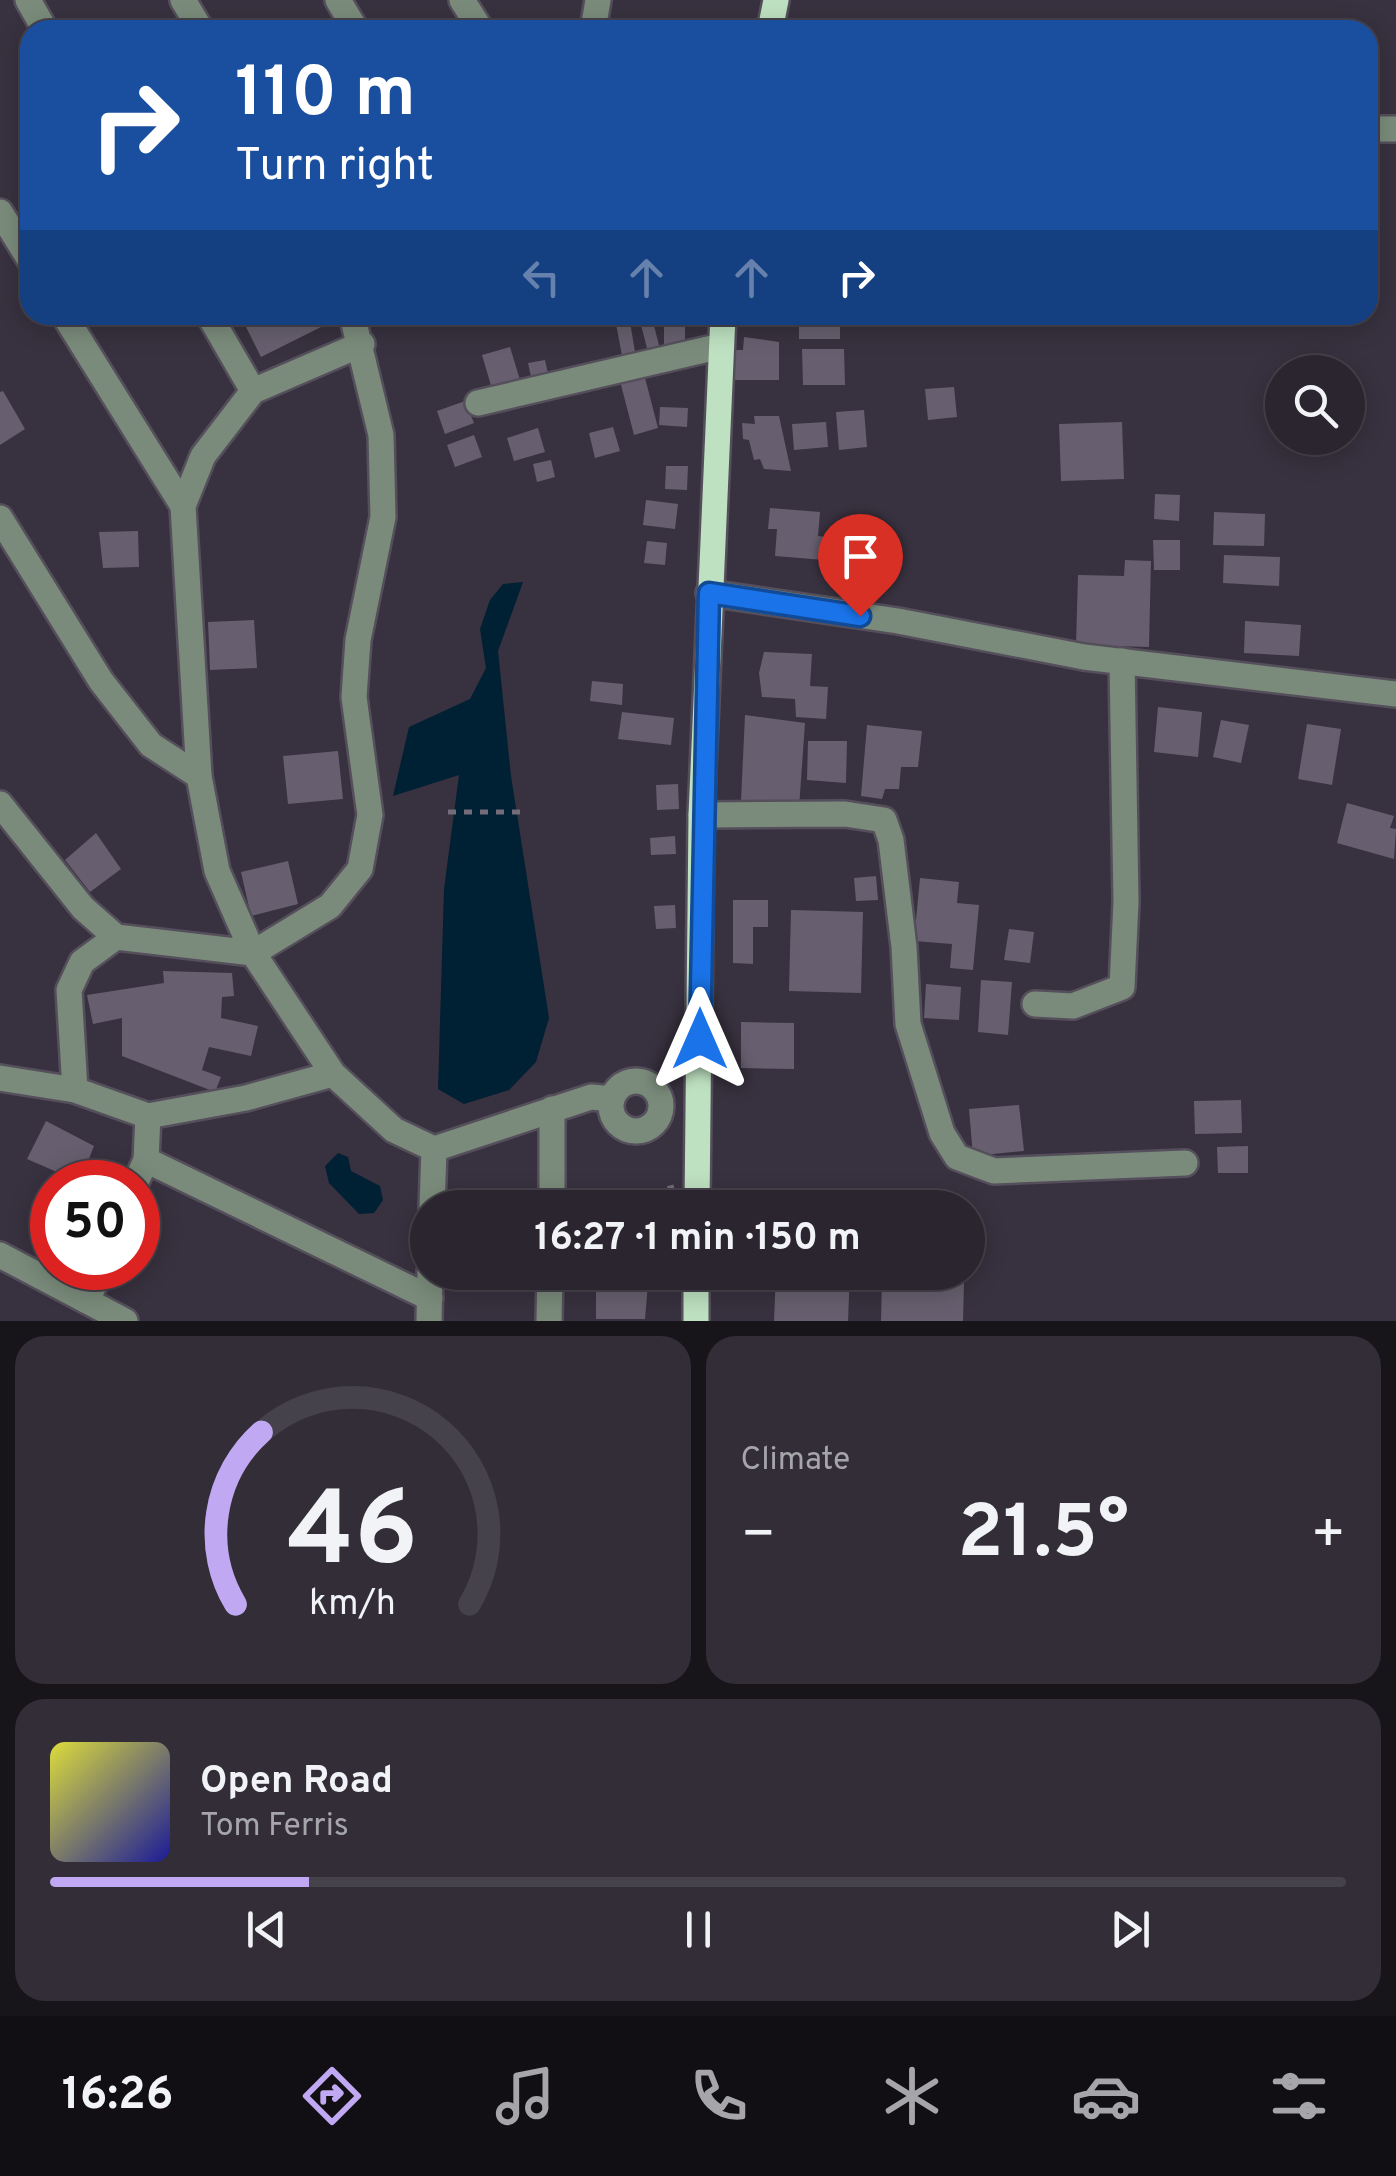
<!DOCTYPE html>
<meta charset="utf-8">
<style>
body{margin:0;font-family:Overpass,sans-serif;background:#322d37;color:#f1f3f6;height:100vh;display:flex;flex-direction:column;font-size:38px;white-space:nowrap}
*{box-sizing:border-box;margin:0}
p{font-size:32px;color:#a5a5aa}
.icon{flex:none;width:55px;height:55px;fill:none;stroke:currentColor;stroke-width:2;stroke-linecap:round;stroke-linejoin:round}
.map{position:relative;height:1321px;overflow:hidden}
.panel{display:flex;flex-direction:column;gap:15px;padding:15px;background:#17141a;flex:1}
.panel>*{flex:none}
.banner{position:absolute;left:20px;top:20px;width:1358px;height:305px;border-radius:30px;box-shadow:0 5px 25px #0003,0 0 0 2px #46424b;background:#1a4fa0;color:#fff;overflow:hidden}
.fabs{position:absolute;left:1265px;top:355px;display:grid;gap:20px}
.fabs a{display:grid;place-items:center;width:100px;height:100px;border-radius:50%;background:#2a252f;box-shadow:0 5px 25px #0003,0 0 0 2px #46424b;font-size:50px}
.speed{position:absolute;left:30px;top:1160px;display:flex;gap:20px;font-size:50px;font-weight:700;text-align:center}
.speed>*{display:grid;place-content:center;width:130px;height:130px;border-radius:50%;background:#2a252f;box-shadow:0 5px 25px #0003,0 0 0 2px #46424b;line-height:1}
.speed .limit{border:15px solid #d22;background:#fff;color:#111}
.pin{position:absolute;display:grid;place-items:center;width:85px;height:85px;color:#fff;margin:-102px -42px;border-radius:50% 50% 50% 0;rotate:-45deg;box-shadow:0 0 10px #0007}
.pin .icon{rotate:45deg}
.me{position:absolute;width:110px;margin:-55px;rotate:0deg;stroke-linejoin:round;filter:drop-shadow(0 0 8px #0008)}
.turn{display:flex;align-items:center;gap:35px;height:210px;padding:0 50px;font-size:45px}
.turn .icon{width:130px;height:130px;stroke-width:2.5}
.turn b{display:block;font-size:70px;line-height:85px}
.lanes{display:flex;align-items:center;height:95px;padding:0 50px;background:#0003;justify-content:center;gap:50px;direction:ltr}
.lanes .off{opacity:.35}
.big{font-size:75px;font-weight:700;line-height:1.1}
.panel .card{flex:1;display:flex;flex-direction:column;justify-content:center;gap:15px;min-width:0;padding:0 35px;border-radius:30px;background:#322d37}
.panel .dial{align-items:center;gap:0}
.dial svg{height:260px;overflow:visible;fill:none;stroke:#46424b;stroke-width:7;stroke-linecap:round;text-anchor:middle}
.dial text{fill:#f1f3f6;stroke:none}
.song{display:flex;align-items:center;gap:30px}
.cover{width:120px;height:120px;border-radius:15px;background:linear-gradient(135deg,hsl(60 70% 55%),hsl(240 70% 35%))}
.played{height:10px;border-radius:5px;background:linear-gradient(90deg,#c1a8f3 20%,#46424b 20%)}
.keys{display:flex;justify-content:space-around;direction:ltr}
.heat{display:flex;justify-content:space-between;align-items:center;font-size:55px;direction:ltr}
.panel .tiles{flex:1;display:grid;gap:15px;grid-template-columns:1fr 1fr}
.card:last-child{grid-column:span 2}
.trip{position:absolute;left:410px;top:1190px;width:575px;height:100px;border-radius:50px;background:#2a252f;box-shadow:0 5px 25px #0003,0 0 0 2px #46424b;font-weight:700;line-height:100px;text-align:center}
.dock{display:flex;height:160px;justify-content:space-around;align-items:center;background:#110f13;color:#a5a5aa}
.dock .icon{width:70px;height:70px}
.dock .selected{color:#c1a8f3}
.dock b{font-size:45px;color:#f1f3f6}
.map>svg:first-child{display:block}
</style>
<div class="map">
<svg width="1396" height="1321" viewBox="0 0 1396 1321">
<rect width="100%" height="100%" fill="#38313f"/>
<g fill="#002034">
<path d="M523 582 498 651 511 776 549 1018 536 1062 509 1090 464 1104 438 1089 444 889 459 775 393 796 409 727 470 699 486 668 480 629 490 600 503 584Z"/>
<path d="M338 1153 348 1157 351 1171 380 1186 383 1200 374 1213 359 1214 329 1183 325 1166Z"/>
</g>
<g fill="#675f6f">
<path d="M30 152V179L18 159Z"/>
<path d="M240 315H318L323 326 261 357Z"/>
<rect x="664" y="315" width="21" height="30"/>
<rect x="799" y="315" width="41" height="24"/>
<path d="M652 318 660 349 648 352 640 321Z"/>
<path d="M630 322 635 352 622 355 616 324Z"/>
<path d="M744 337 779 342V380H731V350H743Z"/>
<path d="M510 347 520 380 492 389 482 355Z"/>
<path d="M802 349H844L845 385H803Z"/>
<path d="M545 360 549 378 532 381 528 363Z"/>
<path d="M644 374 658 428 634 435 620 381Z"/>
<path d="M954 387 957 417 928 420 925 389Z"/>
<path d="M3 391 25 429 0 445V392Z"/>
<path d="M465 401 474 423 445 434 437 411Z"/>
<path d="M660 407 688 408 687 427 659 425Z"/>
<path d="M864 410 867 447 839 450 836 412Z"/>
<path d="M754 416H779L791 471 764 469 760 459 754 460 749 440 743 439 742 423 755 424Z"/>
<path d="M826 422 828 447 794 450 792 424Z"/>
<path d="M1122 422 1124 479 1061 481 1059 424Z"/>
<path d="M613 427 620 451 595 458 589 433Z"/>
<path d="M538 428 545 452 514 461 507 438Z"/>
<path d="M474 435 482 457 455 467 447 445Z"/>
<path d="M551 460 555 477 537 482 533 464Z"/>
<path d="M666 466H688L687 490 665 489Z"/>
<path d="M1155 494 1180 495 1179 521 1154 519Z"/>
<path d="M646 500 678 504 675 529 643 525Z"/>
<path d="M770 508 820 512 818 536 826 537 824 560 775 556 777 529H768Z"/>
<path d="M1214 512 1265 514 1264 546 1213 545Z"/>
<path d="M138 531 139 567 103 568 99 532Z"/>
<path d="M1153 540H1180V570H1154Z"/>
<path d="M647 541 667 543 665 565 644 563Z"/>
<path d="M1224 555 1280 557 1279 586 1223 583Z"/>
<path d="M1125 560 1151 561 1149 647 1076 645 1078 575 1124 576Z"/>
<path d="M254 620 257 668 210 670 208 622Z"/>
<path d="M1245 621 1301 625 1299 656 1244 653Z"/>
<path d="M764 652 812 654 810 686 828 687 826 719 796 717 795 699 762 697 759 673Z"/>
<path d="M592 681 623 684 622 705 590 701Z"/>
<path d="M1158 707 1202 712 1198 757 1154 752Z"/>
<path d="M622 712 674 718 671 745 618 739Z"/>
<path d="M745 715 805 723 799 808 741 801Z"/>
<path d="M1221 720 1249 725 1241 763 1213 757Z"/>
<path d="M1307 724 1341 729 1332 785 1298 779Z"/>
<path d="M867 725 922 731 918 767H901L899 789H885L882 799 861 796Z"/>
<path d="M808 741H847L846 783 807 780Z"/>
<path d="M338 751 343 799 288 804 283 756Z"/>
<path d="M678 784 679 809 657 810 656 785Z"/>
<path d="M1347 803 1394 816 1390 828 1396 829 1394 859 1337 843Z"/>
<path d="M96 833 121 869 90 892 65 860Z"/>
<path d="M675 836 676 854 651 855 650 838Z"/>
<path d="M288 861 298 904 251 916 241 872Z"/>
<path d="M876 876 878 900 856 901 854 878Z"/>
<path d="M920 878 959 882 957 903 979 905 973 970 950 968 952 944 914 941Z"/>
<path d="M733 900H768V927H753V964L733 963Z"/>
<path d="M675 905 676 928 656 929 654 906Z"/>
<path d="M791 910 863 912 861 993 789 991Z"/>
<path d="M1009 929 1034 932 1030 963 1004 960Z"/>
<path d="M163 971 232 973 234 996 222 997 221 1018 258 1026 251 1056 209 1047 202 1070 221 1077 215 1092 122 1056V1018L93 1024 87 995 164 983Z"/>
<path d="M981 980 1012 982 1008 1035 978 1032Z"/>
<path d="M926 984 961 987 959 1020 924 1018Z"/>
<path d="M741 1022 794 1023V1069L741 1068Z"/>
<path d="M1241 1100 1242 1133 1195 1134 1194 1101Z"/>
<path d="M1019 1105 1024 1151 973 1156 969 1109Z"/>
<path d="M46 1121 94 1146 80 1182 27 1159Z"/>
<path d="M1248 1146V1173H1218L1217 1147Z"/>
<path d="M596 1272H649L645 1319H596Z"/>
<path d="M776 1272H850L848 1321H774Z"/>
<path d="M882 1279 964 1281 963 1321H881Z"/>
</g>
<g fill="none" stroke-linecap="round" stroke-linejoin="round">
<defs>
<g id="minor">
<path d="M28 0 45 30"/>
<path d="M183 0 201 30"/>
<path d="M338 0 356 30"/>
<path d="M462 0 481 30"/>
<path d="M593 30 598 0"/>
<path d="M1368 129H1396"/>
<path d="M0 212 30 260"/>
<path d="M64 315 183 506"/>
<path d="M209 315 253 391"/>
<path d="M362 344 253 391 203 456 183 506 199 776 217 871 253 953 333 1074 394 1130 434 1149 591 1097 612 1099"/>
<path d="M478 403 721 346"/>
<path d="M0 518 101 681 151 745 199 776"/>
<path d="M709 593 898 621 1084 657 1396 694"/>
<path d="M0 804 83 908 116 937 253 953 330 906 360 869 370 815 354 697 358 640 383 517 381 435 352 315"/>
<path d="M701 815 845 814 884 820 891 840 904 947 908 1024 942 1133 957 1157 994 1171 1185 1163"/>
<path d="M1035 1004 1073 1006 1122 987 1126 902 1122 661"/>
<path d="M0 1078 75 1090 148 1116 246 1098 333 1074"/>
<circle cx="636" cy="1106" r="25"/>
<path d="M75 1090 69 990 82 962 116 937"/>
<path d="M146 1160 430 1298"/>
<path d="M136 1182 146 1160 148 1116"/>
<path d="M432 1208 434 1149"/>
<path d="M552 1208V1109"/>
<path d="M0 1255 125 1321"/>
<path d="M87 1301 101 1268"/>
<path d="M429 1321 430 1272"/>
<path d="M549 1321 550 1272"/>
</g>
<g id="major">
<path d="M770 30 776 0"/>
<path d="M697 1208 701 815 723 315"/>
<path d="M696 1321V1272"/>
</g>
</defs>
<use href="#minor" stroke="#554f5c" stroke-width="30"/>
<use href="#major" stroke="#554f5c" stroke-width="30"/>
<g stroke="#736d79" stroke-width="5" stroke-dasharray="8 8" stroke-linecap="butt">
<path d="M448 812H524"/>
<path d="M590 1208 674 1187"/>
</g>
<use href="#minor" stroke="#7a8b7b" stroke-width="25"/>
<use href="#major" stroke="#bee1c1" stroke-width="25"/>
</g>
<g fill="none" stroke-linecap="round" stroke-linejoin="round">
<defs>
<path id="route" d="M700 1039 709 593 860 616"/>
</defs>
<use href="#route" stroke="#114b97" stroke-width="25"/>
<use href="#route" stroke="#1a73e8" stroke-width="18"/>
</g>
</svg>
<div class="fabs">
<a><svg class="icon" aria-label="search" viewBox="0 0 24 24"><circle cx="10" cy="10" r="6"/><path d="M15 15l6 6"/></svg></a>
</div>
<div class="speed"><div class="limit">50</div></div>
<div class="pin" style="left:860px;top:616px;background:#d93025"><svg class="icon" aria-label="arrive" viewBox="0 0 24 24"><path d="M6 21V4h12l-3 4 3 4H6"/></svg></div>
<svg class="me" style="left:700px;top:1039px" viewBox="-20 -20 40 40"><path d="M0-17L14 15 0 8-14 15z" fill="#1a73e8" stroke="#fff" stroke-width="4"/></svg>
<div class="trip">16:27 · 1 min · 150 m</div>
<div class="banner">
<div class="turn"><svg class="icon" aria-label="right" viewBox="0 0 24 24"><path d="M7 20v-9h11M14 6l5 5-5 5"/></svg><div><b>110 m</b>Turn right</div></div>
<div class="lanes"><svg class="icon off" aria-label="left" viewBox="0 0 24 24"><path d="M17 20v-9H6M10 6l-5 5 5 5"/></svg><svg class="icon off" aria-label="ahead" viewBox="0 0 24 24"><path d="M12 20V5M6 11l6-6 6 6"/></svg><svg class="icon off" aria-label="ahead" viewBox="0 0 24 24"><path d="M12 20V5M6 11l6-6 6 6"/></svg><svg class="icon" aria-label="right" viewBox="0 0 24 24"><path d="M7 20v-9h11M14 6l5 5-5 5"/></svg></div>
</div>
</div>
<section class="panel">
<div class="tiles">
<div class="card dial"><svg viewBox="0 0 100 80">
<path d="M14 69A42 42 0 1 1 86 69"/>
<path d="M14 69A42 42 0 0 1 22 16" stroke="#c1a8f3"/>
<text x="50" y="56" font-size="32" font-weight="700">46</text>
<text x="50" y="72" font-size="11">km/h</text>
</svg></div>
<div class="card"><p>Climate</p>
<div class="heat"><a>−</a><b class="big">21.5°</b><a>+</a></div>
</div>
<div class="card">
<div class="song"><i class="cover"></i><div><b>Open Road</b><p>Tom Ferris</p></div></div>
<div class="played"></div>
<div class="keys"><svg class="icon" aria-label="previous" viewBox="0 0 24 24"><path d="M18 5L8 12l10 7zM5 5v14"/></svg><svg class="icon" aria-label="pause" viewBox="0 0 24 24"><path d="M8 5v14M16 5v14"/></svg><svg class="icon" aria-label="next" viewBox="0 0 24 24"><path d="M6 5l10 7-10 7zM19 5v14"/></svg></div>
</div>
</div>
</section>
<nav class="dock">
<b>16:26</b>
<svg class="icon selected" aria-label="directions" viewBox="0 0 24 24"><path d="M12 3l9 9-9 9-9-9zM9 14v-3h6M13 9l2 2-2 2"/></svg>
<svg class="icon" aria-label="music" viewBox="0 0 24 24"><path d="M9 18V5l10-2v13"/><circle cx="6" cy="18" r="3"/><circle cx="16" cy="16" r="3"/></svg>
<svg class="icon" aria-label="phone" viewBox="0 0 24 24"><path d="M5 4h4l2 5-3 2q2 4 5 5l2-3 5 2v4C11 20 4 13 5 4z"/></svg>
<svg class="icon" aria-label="climate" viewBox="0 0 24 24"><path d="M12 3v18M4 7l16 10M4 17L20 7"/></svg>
<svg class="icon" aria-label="car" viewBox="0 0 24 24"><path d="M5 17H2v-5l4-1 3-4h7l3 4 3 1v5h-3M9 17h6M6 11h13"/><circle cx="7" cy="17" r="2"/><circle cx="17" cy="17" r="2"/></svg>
<svg class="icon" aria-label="filters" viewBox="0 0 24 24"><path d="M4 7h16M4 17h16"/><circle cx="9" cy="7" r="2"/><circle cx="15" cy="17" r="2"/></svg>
</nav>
